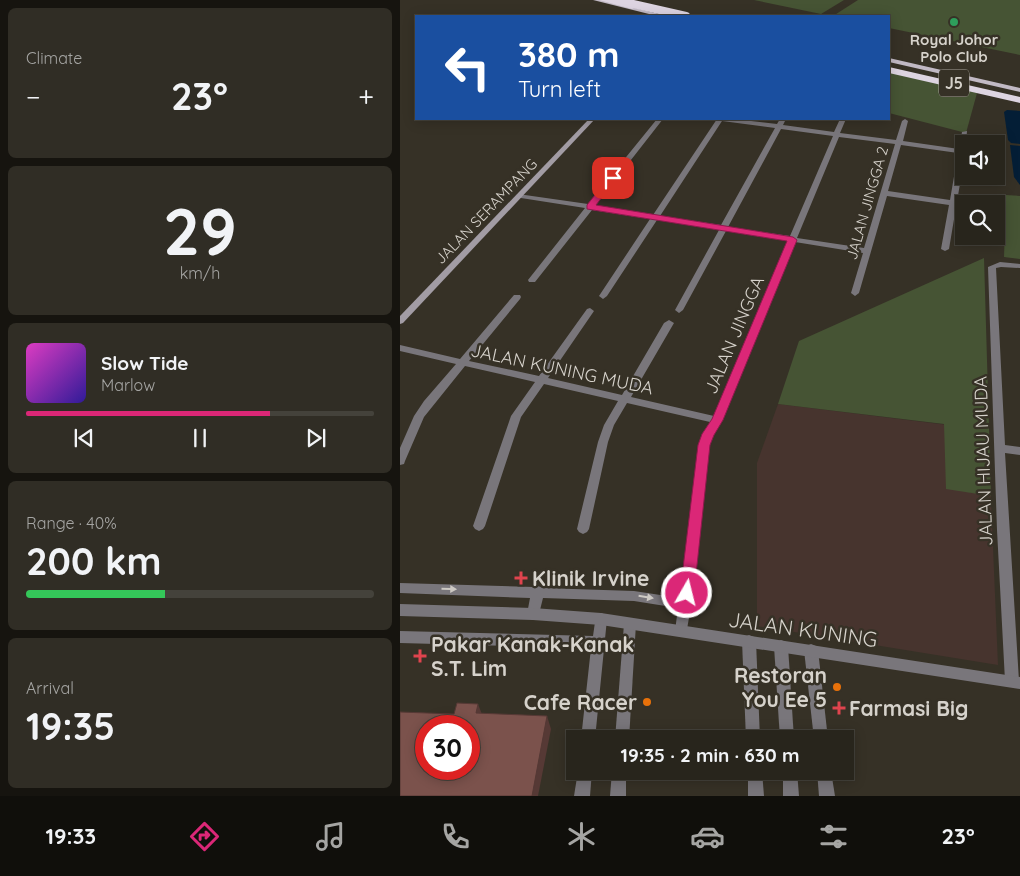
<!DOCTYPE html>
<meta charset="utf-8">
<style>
body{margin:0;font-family:Quicksand,sans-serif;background:#302d25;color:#f1f3f6;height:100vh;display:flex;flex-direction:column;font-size:19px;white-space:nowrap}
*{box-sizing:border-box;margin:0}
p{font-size:16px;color:#a5a5a3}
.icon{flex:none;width:28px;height:28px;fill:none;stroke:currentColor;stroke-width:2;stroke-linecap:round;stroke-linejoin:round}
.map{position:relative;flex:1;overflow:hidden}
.drawer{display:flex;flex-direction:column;gap:8px;padding:8px;background:#16140f;width:400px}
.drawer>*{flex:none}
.hud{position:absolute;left:15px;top:15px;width:475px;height:105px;border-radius:0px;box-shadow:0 2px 12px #0003,0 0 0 1px #44423b;background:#1a4fa0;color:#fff;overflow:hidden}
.fabs{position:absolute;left:555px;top:135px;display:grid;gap:10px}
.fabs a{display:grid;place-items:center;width:50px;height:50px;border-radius:0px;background:#28251c;box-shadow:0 2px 12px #0003,0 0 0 1px #44423b;font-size:25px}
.speed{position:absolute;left:15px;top:715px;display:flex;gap:10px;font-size:25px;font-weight:700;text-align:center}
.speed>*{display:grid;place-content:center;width:65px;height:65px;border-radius:50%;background:#28251c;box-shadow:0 2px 12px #0003,0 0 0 1px #44423b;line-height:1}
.speed .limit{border:8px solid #d22;background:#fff;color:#111}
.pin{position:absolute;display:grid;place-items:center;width:42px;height:42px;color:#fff;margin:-21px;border-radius:10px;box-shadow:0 2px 8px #0006}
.me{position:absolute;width:55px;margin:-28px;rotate:8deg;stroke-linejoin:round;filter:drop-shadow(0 0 4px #0008)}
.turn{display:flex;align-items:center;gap:18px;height:105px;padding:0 20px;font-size:22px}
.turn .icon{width:65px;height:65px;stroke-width:2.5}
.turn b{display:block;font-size:35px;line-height:42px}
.big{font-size:38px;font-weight:700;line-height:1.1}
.drawer .widget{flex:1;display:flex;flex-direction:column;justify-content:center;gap:8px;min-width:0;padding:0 18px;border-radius:8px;background:#302d25}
.drawer .dial{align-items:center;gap:0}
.dial b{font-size:65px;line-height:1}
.song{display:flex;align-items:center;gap:15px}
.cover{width:60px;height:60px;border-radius:8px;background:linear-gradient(135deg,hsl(310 70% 55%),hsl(250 70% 35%))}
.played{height:5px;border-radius:2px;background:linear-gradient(90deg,#db2777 70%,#44423b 70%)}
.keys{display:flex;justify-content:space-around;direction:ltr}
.heat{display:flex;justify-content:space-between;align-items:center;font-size:28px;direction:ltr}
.charge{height:8px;border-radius:4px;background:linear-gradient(90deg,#34c759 40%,#44423b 0)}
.trip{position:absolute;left:166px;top:730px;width:288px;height:50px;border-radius:0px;background:#28251c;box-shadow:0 2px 12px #0003,0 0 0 1px #44423b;font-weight:700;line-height:50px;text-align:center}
.tabs{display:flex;height:80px;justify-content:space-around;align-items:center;background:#100f0b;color:#a5a5a3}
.tabs .icon{width:35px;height:35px}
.tabs .active{color:#db2777}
.tabs b{font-size:22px;color:#f1f3f6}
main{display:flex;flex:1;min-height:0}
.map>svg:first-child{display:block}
</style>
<main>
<section class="drawer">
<div class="widget"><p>Climate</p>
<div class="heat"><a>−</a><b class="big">23°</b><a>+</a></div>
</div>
<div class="widget dial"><b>29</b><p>km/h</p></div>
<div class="widget">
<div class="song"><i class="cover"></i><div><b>Slow Tide</b><p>Marlow</p></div></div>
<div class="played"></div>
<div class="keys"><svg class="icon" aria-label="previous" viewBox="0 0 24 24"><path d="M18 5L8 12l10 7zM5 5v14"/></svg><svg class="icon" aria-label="pause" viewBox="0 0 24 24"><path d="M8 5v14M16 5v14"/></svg><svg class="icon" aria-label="next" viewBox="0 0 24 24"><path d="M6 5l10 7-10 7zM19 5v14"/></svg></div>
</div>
<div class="widget"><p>Range · 40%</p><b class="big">200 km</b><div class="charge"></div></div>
<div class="widget"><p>Arrival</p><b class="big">19:35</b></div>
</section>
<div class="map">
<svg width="620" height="796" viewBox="0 0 620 796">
<rect width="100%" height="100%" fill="#363126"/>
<path fill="#47342e" d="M378 404 588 430 598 665 357 626V463Z"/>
<g fill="#465434">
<path d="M354 0H444L421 14Z"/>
<path d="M458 0H620V55L489 28V16H433Z"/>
<path d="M489 72 577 93 566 133 489 113Z"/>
<path d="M606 195 620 196V259L604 257Z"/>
<path d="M584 258 591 496 546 489 544 424 378 404 399 341Z"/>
</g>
<g fill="#041e36">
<path d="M607 110 620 111V144L611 143 608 140 604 112Z"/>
<path d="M610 145 620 146V185L614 177Z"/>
</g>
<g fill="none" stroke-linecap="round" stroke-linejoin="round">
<g fill="#79767b" fill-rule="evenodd">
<path d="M257 119H263L195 206 253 215 317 119H334L377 124 380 119H386L383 125 434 132 440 119H446L440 133 496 140 502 121 505 119 508 121 503 141 559 149 562 132 567 131 566 144H564V160L549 249 545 251 541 249 549 205 487 196 459 293 455 296 451 293 463 253 395 242 322 420 313 435 309 445 295 583 286 635 281 637 276 635 275 631 278 608 234 601 143 598 138 618 133 620 128 618 127 614 130 598 0 593V583L134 587 138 586 143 588 234 591 280 598 299 445 303 434 310 422 227 403 214 425 208 442 189 529 187 532 183 534 179 532 177 529 198 442 204 425 218 401 144 384 121 417 85 526 83 529 79 531 75 529 73 526 111 416 135 382 65 366 24 417 5 461 4 464 0 465V448L14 416 24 401 56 364 0 351V345L60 359 114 295H120L121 297 120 299 69 361 139 376 187 309 190 308 194 311 148 378 222 395 264 323 269 320 274 323 231 397 314 416 388 241 326 231 283 310 279 313 275 310 319 230 257 220 207 296 203 299 199 296 250 219 192 210 135 282H129L128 280 185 208 121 198 117 196 118 194 188 204ZM322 121 375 128 321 225 260 216ZM381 129 433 136 390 236 328 227ZM439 137 495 144 464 248 397 238ZM501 145 558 153 550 200 488 191Z"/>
<path d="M600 262 620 264V268L601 267 596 268 605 445 620 447V455L605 453 619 681 617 685 612 687 607 685 605 681 597 530 588 267Z"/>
<path d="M201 613 206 615 207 619 195 739H181L191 648 0 643V631L193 636 196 615Z"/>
<path d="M230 618 235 620 236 624 229 739H215L224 624 225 620Z"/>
<path d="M349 635 354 637 356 641 360 739H346L342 641 344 637Z"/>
<path d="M381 640 386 642 388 646 394 739H380L374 646 376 642Z"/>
<path d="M411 644 416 646 418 650 428 739H414L404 650 406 646Z"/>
<path d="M178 771H192L190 796H174Z"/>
<path d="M212 771H226V796H210Z"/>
<path d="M348 771H362L364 796H348Z"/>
<path d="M383 771H397L399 796H383Z"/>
<path d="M417 771H431L435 796H419Z"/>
</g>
<path fill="#79767b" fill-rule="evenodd" d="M0 604 133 608 201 613 620 677V689L201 625 133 620 0 616Z"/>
<path fill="#a29ca4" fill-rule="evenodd" d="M189 119H195L3 323 0 324V316Z"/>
<g fill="#c1b9c4" fill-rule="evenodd">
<path d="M193 0H204L267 16H257Z"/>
<path d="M489 58 620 88V92L489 62Z"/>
</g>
<g fill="#ddd4e1" fill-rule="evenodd">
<path d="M199 0H212L236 7 232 9Z"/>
<path d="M489 67 620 97V103L489 73Z"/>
</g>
<path stroke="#ddd4e1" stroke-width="8" d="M216 0 286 16"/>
</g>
<g fill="#563935">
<path d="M78 704 83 717 76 713Z"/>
<path d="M147 716 151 729 138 796H132Z"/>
</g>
<path fill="#7b524c" stroke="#563935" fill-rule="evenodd" d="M57 703 78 704 76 713 147 716 132 796H0V712L54 714ZM26 726H69V769H26Z"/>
<defs><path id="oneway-solid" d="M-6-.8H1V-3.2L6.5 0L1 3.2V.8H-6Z" transform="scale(1.25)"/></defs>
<g fill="#cdc9c3">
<use href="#oneway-solid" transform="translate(49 589) rotate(1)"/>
<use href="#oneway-solid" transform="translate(246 597) rotate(9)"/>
</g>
<path fill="#db2777" stroke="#8e194d" d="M213 175 217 178 196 205 393 237 397 240 323 420 314 435 310 445 294 593 292 597 287 599 282 597 280 593 298 445 302 434 312 419 387 241 187 209V205L210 176Z"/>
<circle fill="#2e9e5b" stroke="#363126" stroke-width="2" cx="554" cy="22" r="5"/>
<g fill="#e0444e" stroke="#363126" stroke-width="2">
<path d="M118.5 570.5h5v5h5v5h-5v5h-5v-5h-5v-5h5z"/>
<path d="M17.5 648.5h5v5h5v5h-5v5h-5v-5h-5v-5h5z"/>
<path d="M436.5 700.5h5v5h5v5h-5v5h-5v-5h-5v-5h5z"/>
</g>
<g fill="#e8710a" stroke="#363126" stroke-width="2">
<circle cx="437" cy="687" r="5"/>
<circle cx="247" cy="702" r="5"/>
</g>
<g text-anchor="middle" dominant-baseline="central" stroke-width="5" stroke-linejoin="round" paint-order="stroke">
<g font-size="15" font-weight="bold" fill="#d6d2cb" stroke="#363126">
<text x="554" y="39">Royal Johor<tspan x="554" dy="17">Polo Club</tspan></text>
</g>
<g font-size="15" fill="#d6d2cb" stroke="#363126">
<text transform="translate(467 203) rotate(-74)">JALAN JINGGA 2</text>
<text transform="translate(86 211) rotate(-46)">JALAN SERAMPANG</text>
</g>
<rect fill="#363126" stroke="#a6a29a" stroke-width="1" x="539" y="69.5" width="30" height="27" rx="4"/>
<g font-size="16" font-weight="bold" fill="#d6d2cb">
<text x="554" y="83">J5</text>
</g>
<g font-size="18" fill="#d6d2cb" stroke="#363126">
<text transform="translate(334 335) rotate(-67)">JALAN JINGGA</text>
<text transform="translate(162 369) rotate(12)">JALAN KUNING MUDA</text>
<text transform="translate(583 461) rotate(-92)">JALAN HIJAU MUDA</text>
</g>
<g font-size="21" font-weight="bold" fill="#d6d2cb" stroke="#363126" text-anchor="start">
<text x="132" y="578">Klinik Irvine</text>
<text x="31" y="644">Pakar Kanak-Kanak<tspan x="31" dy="24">S.T. Lim</tspan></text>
<text x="427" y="675" text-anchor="end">Restoran<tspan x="427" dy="24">You Ee 5</tspan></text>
<text x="237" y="702" text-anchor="end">Cafe Racer</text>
<text x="449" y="708">Farmasi Big</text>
</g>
<g font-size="21" fill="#d6d2cb" stroke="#363126">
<text transform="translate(403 629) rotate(8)">JALAN KUNING</text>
</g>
</g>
</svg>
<div class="fabs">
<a><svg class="icon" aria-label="sound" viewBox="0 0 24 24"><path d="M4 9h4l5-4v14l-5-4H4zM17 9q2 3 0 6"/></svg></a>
<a><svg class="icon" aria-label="search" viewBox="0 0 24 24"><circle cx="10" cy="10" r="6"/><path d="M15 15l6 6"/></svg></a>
</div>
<div class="speed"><div class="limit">30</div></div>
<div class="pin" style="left:213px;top:178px;background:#d93025"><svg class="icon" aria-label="arrive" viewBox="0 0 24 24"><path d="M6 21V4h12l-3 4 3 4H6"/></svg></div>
<svg class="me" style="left:287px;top:593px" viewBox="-20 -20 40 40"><circle r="17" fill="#db2777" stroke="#fff" stroke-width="3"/><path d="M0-11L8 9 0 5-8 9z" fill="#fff"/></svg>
<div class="trip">19:35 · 2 min · 630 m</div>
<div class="hud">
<div class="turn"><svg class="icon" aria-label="left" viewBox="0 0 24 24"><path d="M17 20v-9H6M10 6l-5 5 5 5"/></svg><div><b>380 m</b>Turn left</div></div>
</div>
</div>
</main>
<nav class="tabs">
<b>19:33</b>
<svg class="icon active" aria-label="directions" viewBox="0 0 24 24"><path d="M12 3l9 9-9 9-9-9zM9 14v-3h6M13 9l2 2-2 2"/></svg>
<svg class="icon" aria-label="music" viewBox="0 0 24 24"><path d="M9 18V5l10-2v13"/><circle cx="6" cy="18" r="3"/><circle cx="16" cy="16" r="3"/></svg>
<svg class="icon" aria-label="phone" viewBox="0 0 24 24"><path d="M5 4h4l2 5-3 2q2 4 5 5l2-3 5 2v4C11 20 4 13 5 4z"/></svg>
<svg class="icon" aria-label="climate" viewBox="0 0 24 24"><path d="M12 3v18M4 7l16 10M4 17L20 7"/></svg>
<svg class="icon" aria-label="car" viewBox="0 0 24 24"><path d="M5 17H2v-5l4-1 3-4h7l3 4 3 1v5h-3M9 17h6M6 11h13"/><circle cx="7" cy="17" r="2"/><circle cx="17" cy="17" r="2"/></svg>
<svg class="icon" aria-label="filters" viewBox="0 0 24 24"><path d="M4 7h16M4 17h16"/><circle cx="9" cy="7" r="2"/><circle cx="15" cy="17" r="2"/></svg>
<b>23°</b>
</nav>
